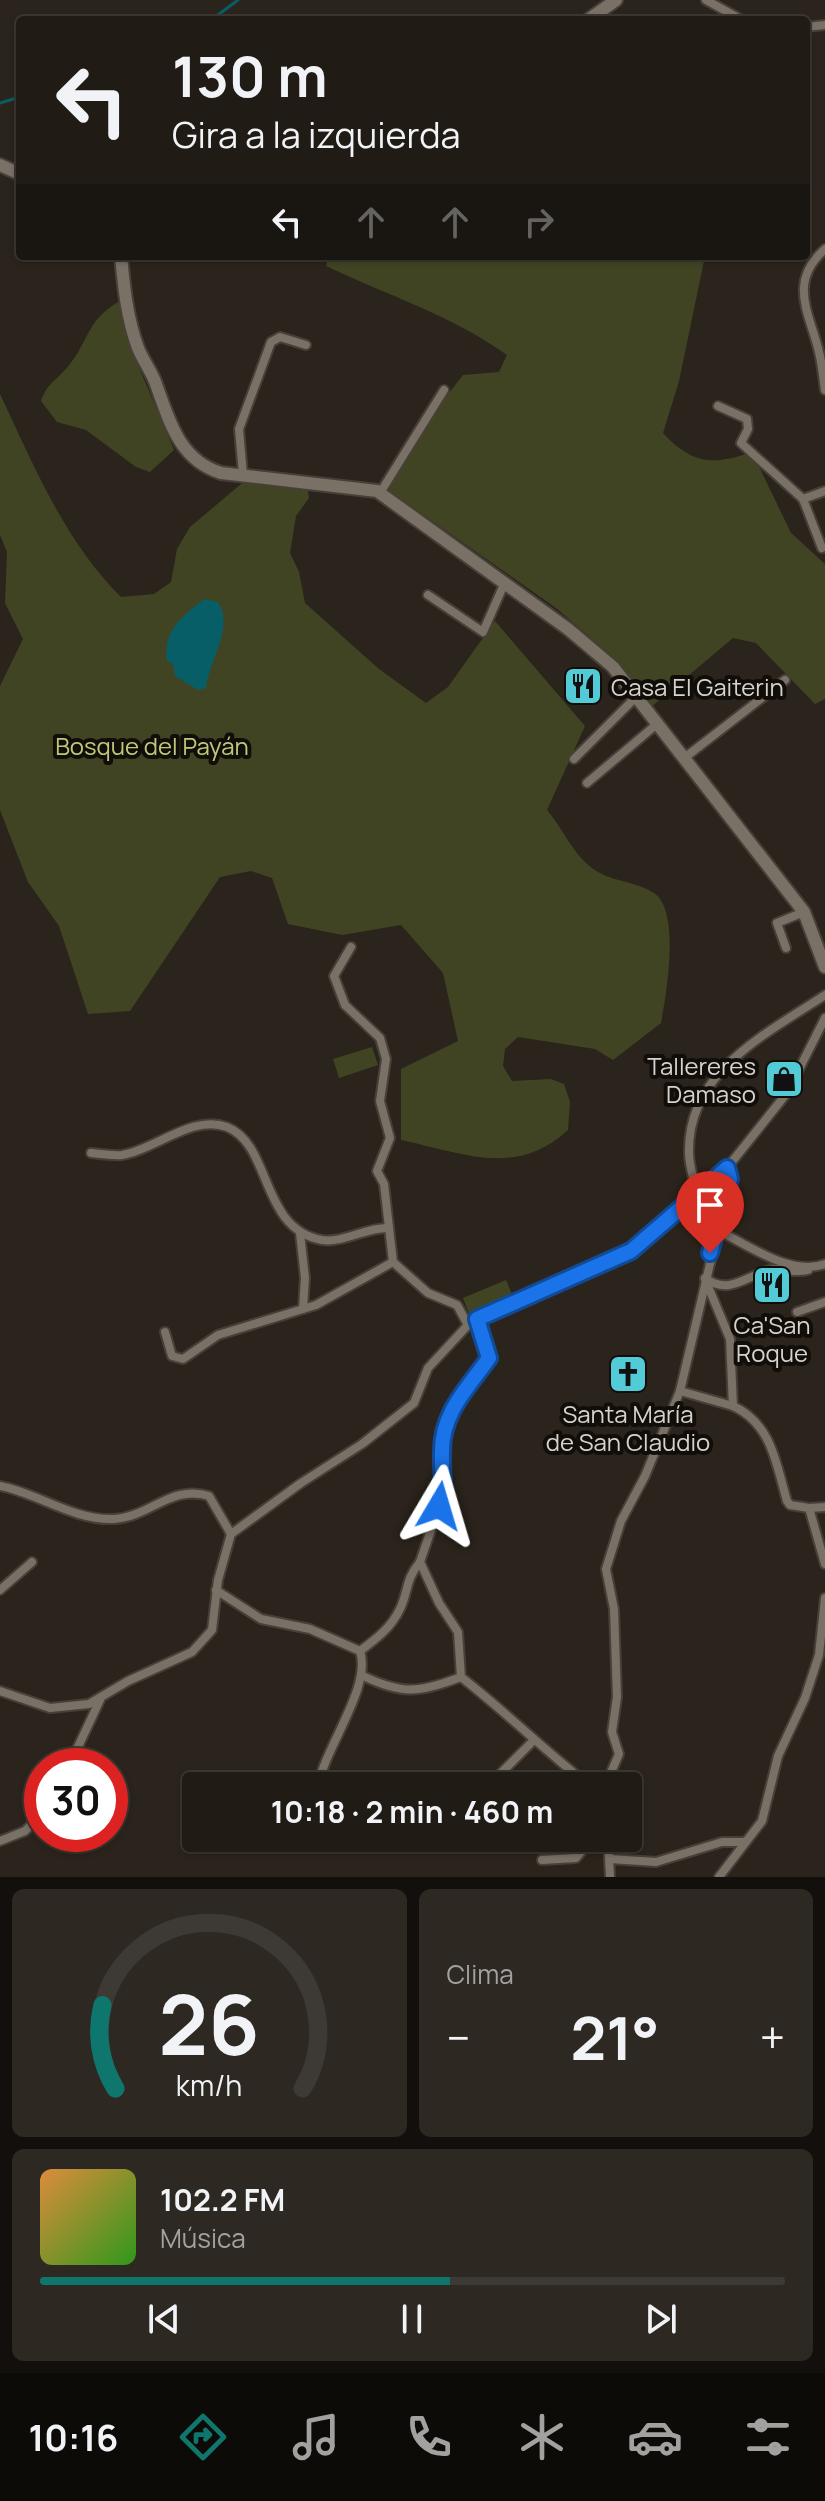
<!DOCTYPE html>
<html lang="es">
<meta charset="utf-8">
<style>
body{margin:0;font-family:Manrope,sans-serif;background:#2d2822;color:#f1f3f6;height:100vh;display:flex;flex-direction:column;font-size:30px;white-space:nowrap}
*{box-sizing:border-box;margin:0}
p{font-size:26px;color:#a2a1a0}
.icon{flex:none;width:44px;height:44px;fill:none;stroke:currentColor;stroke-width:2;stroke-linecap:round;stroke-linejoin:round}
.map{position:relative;height:1877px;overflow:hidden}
.panel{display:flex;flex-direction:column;gap:12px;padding:12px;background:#120f0c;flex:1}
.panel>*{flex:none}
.guide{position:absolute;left:16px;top:16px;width:794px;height:244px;border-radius:8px;box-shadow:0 2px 6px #0004,0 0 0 2px #3d3934;background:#201b15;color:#f1f3f6;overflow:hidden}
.speed{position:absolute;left:24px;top:1748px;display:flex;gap:16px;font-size:40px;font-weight:700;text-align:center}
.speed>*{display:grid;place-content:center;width:104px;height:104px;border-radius:50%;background:#201b15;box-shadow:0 2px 6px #0004,0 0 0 2px #3d3934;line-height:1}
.speed .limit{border:12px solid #d22;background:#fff;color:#111}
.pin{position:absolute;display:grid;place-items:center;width:68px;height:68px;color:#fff;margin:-82px -34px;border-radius:50% 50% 50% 0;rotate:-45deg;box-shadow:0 0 8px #0007}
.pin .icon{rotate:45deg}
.me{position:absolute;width:88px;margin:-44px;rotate:7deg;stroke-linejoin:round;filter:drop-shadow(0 0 6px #0008)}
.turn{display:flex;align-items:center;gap:28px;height:168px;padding:0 24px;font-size:36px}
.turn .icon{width:104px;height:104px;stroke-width:2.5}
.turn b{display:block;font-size:56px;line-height:68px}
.lanes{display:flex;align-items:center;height:76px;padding:0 24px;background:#0003;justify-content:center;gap:40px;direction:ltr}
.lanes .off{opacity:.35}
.big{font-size:60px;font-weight:700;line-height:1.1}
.panel .widget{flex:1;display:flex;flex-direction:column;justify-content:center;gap:12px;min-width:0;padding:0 28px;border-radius:12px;background:#2d2822}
.panel .dial{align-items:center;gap:0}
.dial svg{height:208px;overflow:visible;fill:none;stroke:#3d3934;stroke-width:7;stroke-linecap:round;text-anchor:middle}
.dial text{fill:#f1f3f6;stroke:none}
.song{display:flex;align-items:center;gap:24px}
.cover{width:96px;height:96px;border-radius:12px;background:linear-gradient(135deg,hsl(30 70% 55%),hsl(110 70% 35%))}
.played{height:8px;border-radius:4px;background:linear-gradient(90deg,#0f766e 55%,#3d3934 55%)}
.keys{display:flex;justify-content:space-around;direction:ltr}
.heat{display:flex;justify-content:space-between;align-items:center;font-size:44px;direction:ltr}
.panel .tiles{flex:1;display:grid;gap:12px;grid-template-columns:1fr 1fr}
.widget:last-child{grid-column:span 2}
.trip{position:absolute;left:182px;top:1772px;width:460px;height:80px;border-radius:8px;background:#201b15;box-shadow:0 2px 6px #0004,0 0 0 2px #3d3934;font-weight:700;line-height:80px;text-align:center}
.tabs{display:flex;height:128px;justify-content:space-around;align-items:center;background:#0d0b08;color:#a2a1a0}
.tabs .icon{width:56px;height:56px}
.tabs .on{color:#0f766e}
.tabs b{font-size:36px;color:#f1f3f6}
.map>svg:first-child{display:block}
</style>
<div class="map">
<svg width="825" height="1877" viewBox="0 0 825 1877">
<rect width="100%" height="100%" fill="#2b241c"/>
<g fill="#414423">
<path d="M329 256H705L679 381 663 433C692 464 712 466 752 452L791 533 825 564V699L815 704 756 643 733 638 651 707 619 662 556 608 384 487 410 443 463 375 499 372 507 355C453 316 387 295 326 266Z"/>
<path d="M120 301 129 344 174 450 150 472 136 467 86 430 57 422 41 401C48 383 52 384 64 371 89 345 84 321 120 301Z"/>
<path d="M0 394C33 464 65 542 121 597L154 594 171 582 177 549 190 527 247 479 307 486 309 498 296 516 290 553 299 572 305 603 379 669 426 703 448 687 495 621 585 726 547 810C563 829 573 854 592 868 610 882 636 881 654 893 681 911 666 996 661 1023L613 1060 595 1049 518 1037 505 1049 503 1066 512 1081 551 1079 564 1084 570 1102 568 1130C516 1178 463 1153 401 1140V1069L458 1041 443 973 401 925 342 935 288 924 272 878 251 871 220 877 130 1011 88 1014 59 926 28 882 0 810V686L23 639 5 603 7 552 0 535Z"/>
<path d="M372 1047 378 1065 339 1078 333 1059Z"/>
<path d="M506 1280 514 1299 470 1316 463 1298Z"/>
</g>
<path fill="#075e66" d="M204 599 218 602C235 628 208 662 206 688L198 690 175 676 173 664 167 661C163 629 183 616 204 599Z"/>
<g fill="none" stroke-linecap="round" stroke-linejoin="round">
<g stroke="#075e66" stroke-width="3">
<path d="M211 20 238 0"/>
<path d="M0 103 20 97"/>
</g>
<defs>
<g id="street">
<path d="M706 0 742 20"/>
<path d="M806 27 825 25"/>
<path d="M825 249C787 282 810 314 819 352 822 364 823 377 825 390"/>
<path d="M718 406 747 419 748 429 741 443 803 499 825 491"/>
<path d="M243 475 239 429 271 342 280 337 306 345"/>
<path d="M380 493 444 390"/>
<path d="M803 499 822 548"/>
<path d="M428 595 483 632 505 582"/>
<path d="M574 759 636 697"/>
<path d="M683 759 785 680"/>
<path d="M587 783 657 724"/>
<path d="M351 947 334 976 345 1005 380 1038 386 1059 380 1101 390 1138 377 1171 384 1184 393 1262 428 1293 457 1305 468 1325"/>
<path d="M786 948 777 923 804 912"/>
<path d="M91 1153C101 1154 112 1156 122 1155 155 1150 192 1114 227 1127 272 1145 260 1229 322 1240 343 1243 365 1228 387 1228"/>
<path d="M697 1195C695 1182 689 1167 689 1153 687 1072 766 1034 825 995"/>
<path d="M715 1229C747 1244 790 1277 825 1264"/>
<path d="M300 1233 305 1278 303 1309 316 1305 393 1262"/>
<path d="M705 1278C729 1296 745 1276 770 1270 783 1267 793 1274 808 1270"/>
<path d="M705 1279 730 1339 733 1406C772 1424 776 1464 787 1501L790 1505 809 1508 825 1564"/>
<path d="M797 1312 825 1302"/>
<path d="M477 1319 489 1358 459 1394 447 1421 441 1450 446 1486 420 1562 439 1603 458 1632 461 1677C506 1712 545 1751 590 1786"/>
<path d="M165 1332 172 1356 183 1359 218 1335 303 1309"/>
<path d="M680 1391 733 1406"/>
<path d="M0 1486C37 1493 75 1521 114 1519 150 1517 171 1484 209 1496L231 1534"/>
<path d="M809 1508 825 1507"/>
<path d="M0 1590 32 1562"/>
<path d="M216 1590 261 1619 310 1629 360 1651"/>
<path d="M361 1675C402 1695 419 1693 461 1677"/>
<path d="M0 1691 50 1708 89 1704 128 1681 192 1652 212 1630 218 1580 231 1534 301 1483 362 1444 414 1403 428 1368 468 1325 631 1251 697 1195 727 1168 787 1093 825 1018"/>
<path d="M69 1766 100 1700"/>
<path d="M318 1786C325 1747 372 1687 360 1651 376 1639 391 1628 400 1609 409 1590 405 1580 420 1562"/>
<path d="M488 1786 533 1741"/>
<path d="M600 1786 606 1784 619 1754 612 1732 617 1697 614 1609 606 1569 621 1521 645 1476 680 1391 730 1179 727 1168"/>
<path d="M608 1838 610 1877"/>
<path d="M0 1841 25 1831 42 1814"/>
<path d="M610 1859 656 1862 722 1842H743"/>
<path d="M542 1860 576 1858 592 1838"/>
<path d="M719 1877 762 1821 778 1756 805 1698 819 1655 825 1598"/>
</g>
<g id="secondary">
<path d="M588 20 616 0"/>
<path d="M0 165 20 174"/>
<path d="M121 256C124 288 127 318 138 348 143 361 153 373 157 387 170 423 180 460 221 473L377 491 568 629 613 667 804 912 825 967"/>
</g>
</defs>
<use href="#street" stroke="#474039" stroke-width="12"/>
<use href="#secondary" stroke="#474039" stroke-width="16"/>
<use href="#street" stroke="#797066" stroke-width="8"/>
<use href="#secondary" stroke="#797066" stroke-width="12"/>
</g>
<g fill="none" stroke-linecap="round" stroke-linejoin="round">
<defs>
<path id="route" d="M439 1506C446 1486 441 1472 442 1451 442 1412 468 1388 489 1358L477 1319 631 1251 727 1168 730 1179 710 1253"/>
</defs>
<use href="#route" stroke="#114b97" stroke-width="20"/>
<use href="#route" stroke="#1a73e8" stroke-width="14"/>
</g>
<defs>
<symbol id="restaurant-square" viewBox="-11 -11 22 22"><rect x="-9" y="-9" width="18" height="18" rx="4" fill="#52cbd7" stroke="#110e0a"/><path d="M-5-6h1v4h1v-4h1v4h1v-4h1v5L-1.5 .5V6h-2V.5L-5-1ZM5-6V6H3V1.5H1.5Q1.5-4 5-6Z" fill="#111"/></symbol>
<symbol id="shop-square" viewBox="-11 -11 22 22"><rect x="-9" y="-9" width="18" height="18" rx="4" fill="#52cbd7" stroke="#110e0a"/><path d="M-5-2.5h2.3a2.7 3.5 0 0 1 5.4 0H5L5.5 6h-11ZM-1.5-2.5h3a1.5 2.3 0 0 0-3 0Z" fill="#111"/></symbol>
<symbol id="church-square" viewBox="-11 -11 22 22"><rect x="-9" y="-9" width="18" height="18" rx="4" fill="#52cbd7" stroke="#110e0a"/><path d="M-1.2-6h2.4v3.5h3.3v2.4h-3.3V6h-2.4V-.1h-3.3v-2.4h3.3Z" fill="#111"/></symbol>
</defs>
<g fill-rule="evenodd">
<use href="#restaurant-square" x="561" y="664" width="44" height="44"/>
<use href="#shop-square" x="762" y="1057" width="44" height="44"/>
<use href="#restaurant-square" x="750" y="1263" width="44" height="44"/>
<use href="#church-square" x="606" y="1352" width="44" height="44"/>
</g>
<g text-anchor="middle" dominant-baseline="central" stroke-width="8" stroke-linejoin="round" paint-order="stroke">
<g font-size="24" fill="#d7d2cc" stroke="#110e0a">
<text x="611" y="686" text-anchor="start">Casa El Gaiterin</text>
<text x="756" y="1065" text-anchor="end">Tallereres<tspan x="756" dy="28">Damaso</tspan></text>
<text x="772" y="1324">Ca'San<tspan x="772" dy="28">Roque</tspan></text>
<text x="628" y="1413">Santa María<tspan x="628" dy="28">de San Claudio</tspan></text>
</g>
<g font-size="24" fill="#c1c878" stroke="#110e0a">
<text x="152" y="745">Bosque del Payán</text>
</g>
</g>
</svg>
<div class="speed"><div class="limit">30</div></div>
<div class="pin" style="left:710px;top:1253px;background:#d93025"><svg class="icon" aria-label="arrive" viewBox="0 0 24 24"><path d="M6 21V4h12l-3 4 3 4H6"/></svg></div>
<svg class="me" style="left:439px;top:1506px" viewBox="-20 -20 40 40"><path d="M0-17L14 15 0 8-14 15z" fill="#1a73e8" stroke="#fff" stroke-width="4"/></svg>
<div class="trip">10:18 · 2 min · 460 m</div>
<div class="guide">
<div class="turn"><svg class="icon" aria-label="left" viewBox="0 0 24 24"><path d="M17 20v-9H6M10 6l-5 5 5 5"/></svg><div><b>130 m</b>Gira a la izquierda</div></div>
<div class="lanes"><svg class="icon" aria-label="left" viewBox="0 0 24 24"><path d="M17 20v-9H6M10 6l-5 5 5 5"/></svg><svg class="icon off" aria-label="ahead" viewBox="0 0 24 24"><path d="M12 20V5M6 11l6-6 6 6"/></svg><svg class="icon off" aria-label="ahead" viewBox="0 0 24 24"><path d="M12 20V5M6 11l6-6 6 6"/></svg><svg class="icon off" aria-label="right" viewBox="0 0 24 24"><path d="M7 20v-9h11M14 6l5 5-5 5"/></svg></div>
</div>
</div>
<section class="panel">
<div class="tiles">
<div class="widget dial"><svg viewBox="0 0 100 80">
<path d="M14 69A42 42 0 1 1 86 69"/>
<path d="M14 69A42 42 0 0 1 9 37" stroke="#0f766e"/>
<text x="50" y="56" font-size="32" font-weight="700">26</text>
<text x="50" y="72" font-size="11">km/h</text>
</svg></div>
<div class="widget"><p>Clima</p>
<div class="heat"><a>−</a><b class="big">21°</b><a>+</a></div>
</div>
<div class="widget">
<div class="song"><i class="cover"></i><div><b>102.2 FM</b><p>Música</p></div></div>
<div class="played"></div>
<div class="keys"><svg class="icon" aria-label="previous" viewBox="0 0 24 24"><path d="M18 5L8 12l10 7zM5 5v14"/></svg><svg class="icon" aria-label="pause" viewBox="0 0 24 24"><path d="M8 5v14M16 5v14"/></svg><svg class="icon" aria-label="next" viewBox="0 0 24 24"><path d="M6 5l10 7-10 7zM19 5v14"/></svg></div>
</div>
</div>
</section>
<nav class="tabs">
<b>10:16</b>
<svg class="icon on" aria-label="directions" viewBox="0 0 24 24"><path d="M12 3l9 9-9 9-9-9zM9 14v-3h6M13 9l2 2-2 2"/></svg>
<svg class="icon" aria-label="music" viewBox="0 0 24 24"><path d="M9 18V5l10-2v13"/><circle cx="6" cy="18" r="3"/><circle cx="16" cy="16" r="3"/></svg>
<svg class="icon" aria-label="phone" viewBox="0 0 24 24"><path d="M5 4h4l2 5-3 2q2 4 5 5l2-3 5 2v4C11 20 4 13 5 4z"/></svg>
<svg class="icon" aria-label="climate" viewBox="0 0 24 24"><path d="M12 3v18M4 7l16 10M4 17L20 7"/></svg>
<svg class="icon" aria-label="car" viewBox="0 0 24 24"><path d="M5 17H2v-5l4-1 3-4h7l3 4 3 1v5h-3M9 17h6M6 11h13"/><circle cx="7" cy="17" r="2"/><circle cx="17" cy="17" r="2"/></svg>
<svg class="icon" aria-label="filters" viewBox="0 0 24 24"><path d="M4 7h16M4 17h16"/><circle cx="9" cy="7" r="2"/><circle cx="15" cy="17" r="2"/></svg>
</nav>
